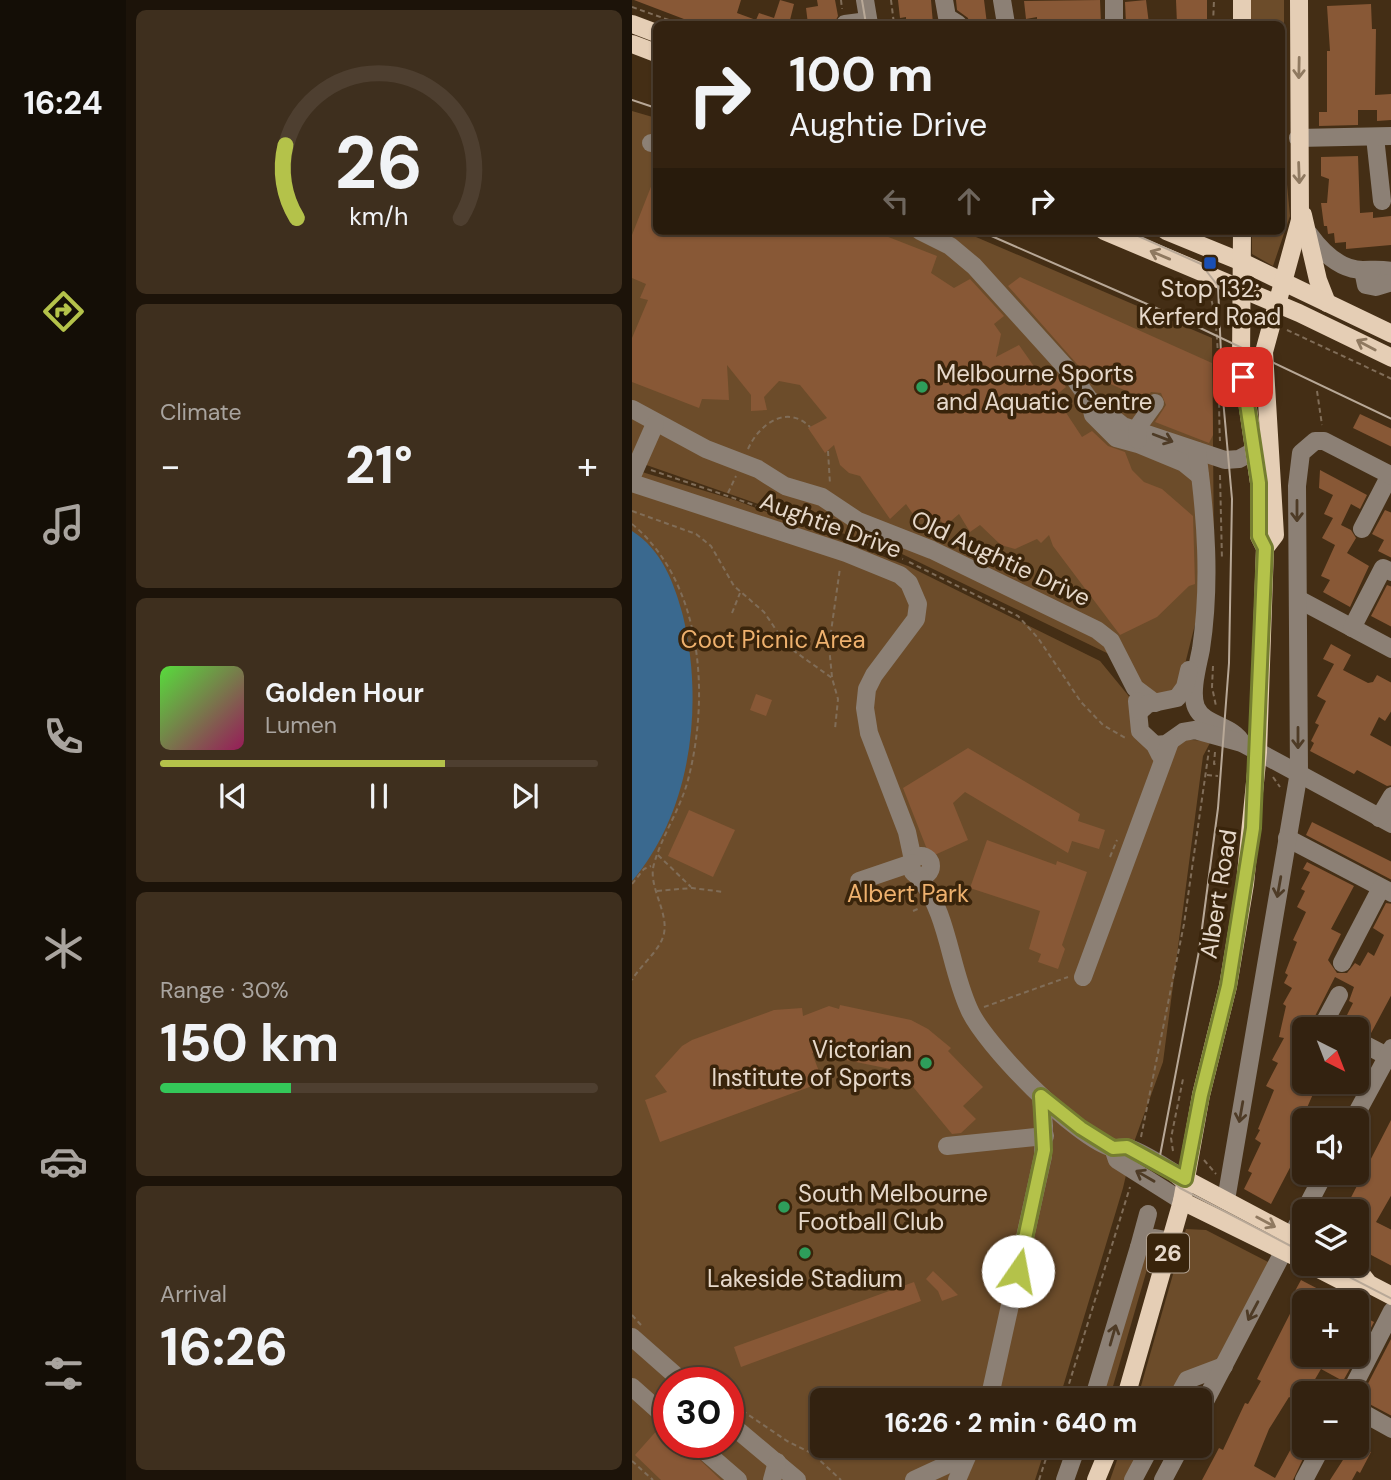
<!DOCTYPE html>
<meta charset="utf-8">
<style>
body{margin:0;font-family:"DM Sans",sans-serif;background:#3e2f1e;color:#f1f3f6;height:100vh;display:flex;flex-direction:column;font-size:26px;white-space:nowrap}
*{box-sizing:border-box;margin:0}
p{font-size:23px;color:#a9a49f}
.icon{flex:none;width:38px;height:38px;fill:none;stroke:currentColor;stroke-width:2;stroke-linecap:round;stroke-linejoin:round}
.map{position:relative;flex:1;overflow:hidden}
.side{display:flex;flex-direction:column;gap:10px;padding:10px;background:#1c1309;width:506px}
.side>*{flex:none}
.banner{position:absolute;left:21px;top:21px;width:632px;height:214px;border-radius:10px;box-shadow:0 2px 5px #0004,0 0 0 2px #4e3f30;background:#332210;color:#f1f3f6;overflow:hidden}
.needle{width:46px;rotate:138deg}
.buttons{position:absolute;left:660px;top:1017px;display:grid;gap:14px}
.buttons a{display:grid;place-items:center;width:77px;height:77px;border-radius:10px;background:#332210;box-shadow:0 2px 5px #0004,0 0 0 2px #4e3f30;font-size:35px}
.speed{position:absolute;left:21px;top:1367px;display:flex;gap:14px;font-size:35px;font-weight:700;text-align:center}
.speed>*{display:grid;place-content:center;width:91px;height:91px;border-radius:50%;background:#332210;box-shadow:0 2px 5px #0004,0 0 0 2px #4e3f30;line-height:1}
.speed .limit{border:10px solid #d22;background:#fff;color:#111}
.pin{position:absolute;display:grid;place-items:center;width:60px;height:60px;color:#fff;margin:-30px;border-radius:14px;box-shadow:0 4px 10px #0006}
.me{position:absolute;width:77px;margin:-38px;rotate:12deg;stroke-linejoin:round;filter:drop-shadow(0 0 5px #0008)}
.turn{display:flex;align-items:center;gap:24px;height:147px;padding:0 21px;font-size:32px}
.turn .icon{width:91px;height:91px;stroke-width:2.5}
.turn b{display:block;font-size:49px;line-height:60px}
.lanes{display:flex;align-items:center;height:66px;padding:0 21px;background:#0003;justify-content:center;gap:35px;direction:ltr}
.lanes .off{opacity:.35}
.big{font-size:52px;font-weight:700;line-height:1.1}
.side .widget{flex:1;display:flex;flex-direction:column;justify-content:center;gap:10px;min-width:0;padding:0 24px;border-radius:10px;background:#3e2f1e}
.side .dial{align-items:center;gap:0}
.dial svg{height:182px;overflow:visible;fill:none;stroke:#4e3f30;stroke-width:7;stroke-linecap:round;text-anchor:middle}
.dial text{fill:#f1f3f6;stroke:none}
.song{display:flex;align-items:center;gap:21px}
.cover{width:84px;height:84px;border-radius:10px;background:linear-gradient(135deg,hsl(110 70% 55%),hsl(330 70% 35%))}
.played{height:7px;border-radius:4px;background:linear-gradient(90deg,#b4c24a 65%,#4e3f30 65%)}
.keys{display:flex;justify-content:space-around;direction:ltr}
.heat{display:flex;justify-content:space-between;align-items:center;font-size:38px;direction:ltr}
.charge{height:10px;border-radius:5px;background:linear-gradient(90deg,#34c759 30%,#4e3f30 0)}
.trip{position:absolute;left:178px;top:1388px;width:402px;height:70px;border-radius:10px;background:#332210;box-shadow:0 2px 5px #0004,0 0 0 2px #4e3f30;font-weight:700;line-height:70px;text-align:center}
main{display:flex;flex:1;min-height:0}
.dock{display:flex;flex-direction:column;width:126px;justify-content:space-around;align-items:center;background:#140e06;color:#a9a49f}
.dock .icon{width:49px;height:49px}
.dock .active{color:#b4c24a}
.dock b{font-size:32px;color:#f1f3f6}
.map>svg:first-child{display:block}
</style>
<main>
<nav class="dock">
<b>16:24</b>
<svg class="icon active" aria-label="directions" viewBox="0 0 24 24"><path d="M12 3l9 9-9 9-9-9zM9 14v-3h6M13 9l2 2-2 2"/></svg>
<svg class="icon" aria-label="music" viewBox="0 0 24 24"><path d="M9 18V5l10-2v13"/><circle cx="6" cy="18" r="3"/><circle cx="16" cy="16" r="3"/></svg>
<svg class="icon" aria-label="phone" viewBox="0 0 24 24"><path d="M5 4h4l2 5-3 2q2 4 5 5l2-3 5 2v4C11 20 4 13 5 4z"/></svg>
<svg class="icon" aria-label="climate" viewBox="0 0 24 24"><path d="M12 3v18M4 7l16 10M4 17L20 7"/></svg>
<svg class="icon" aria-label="car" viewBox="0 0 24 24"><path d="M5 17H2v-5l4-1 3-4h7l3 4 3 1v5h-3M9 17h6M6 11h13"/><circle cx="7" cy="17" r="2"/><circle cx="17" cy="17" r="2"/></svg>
<svg class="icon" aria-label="filters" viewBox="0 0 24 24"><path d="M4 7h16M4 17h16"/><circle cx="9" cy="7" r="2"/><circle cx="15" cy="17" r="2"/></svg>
</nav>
<section class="side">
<div class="widget dial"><svg viewBox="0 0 100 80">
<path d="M14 69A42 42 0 1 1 86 69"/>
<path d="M14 69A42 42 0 0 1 9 37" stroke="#b4c24a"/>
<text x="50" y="56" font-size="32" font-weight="700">26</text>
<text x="50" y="72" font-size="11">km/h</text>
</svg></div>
<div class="widget"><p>Climate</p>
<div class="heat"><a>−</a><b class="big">21°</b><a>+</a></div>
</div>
<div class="widget">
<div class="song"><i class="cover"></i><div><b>Golden Hour</b><p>Lumen</p></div></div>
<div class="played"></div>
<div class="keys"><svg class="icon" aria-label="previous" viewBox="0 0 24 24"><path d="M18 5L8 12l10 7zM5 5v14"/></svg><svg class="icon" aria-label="pause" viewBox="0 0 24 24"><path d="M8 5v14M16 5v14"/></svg><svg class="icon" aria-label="next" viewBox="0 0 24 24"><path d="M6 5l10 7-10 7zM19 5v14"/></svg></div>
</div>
<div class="widget"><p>Range · 30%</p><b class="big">150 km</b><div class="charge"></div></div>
<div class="widget"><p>Arrival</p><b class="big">16:26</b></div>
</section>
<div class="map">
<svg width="760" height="1480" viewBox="0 0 760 1480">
<rect width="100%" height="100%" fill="#442e15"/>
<g fill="#6c4c2a" fill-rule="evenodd">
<path d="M618 0H652V152L658 216 641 266 620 254V231H649V24H618Z"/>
<path d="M0 111 24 118V231H330L580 338 582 549 549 680 541 693 520 695 479 655 270 554 0 460Z"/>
<path d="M0 469 103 500 276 566 468 661 500 700 505 737 579 741 571 756 531 1062 501 1145 491 1188 427 1400H191V1446H414L403 1480H0ZM37 1382H96V1442H37Z"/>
<path d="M554 1229 574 1230 640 1264 587 1362 539 1400H505Z"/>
<path d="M523 1242 477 1400H467L509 1254Z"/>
<path d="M490 1446H515L497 1480H478Z"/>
</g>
<path fill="#3a698f" d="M0 531C30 550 42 583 51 616 72 704 60 811 0 881Z"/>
<g fill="#885836">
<path d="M2 0H109L105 13 124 20 127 13 142 18 148 0 162 4 157 24H65Z"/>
<path d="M185 0H203L206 16 202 24H176L174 8 186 6Z"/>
<path d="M266 0H299L301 24H288L284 20 274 21V17L268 18Z"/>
<path d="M324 0H352L355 24H337L336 18 325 10Z"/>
<path d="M468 0 469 24H405V17L394 19 392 1Z"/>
<path d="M514 0 517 24H494L493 2Z"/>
<path d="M544 0H575V24H545Z"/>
<path d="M739 4 740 29H744L743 95 760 94V120L745 121V110H726V125L687 126V112H695V51H698L695 6Z"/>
<path d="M726 156 728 213 741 212V218L760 216V245L714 249V242L703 243 702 233 696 234 695 226H692L689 203H695L697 179 689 176V157Z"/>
<path d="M24 174V231H241L305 256 299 273 322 288 338 279 372 316 362 324 369 334 364 357 387 345 413 382 424 374 434 387 423 396 450 437 460 431 476 446 493 452 500 470 512 482 530 489 561 516 563 584 557 586 525 617 488 635 421 546 417 535 409 543 405 539 383 549 369 545 348 525 338 532 327 514 313 526 306 517 285 520 274 504 258 519 228 476 217 473 208 465 202 445 193 453 176 428 195 418 168 385 147 381 132 397 135 410 119 411V395L95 365 97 400 70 399 67 408 0 382V338L16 300 8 298 14 284 0 278V235Z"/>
<path d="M388 277 580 363 581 435 577 443 523 422 534 405 529 393 519 392 512 399 452 372 376 286Z"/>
<path d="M728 414 760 429V447L721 428Z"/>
<path d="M688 470 735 495 728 509 719 504 709 525 719 530 724 538 715 553 737 566 718 607 691 592 698 580 689 576 703 545 690 538 701 518 692 514 701 495 687 488Z"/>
<path d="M753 510 760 513V558L746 551 752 540 740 534Z"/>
<path d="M755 585 760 587V627L739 616Z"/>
<path d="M699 644 719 655 711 670 736 683 741 682 745 675 760 683V710L753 721 747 717 738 735 760 747V785L755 786 725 770 722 774 678 751 682 743 679 741 687 725 683 723 694 701 685 696 702 664 691 659Z"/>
<path d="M124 694 140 700 134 716 118 710Z"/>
<path d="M336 748 448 814 446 821 473 830 467 849 440 841 436 853 333 792 321 803 336 840 298 857 271 788Z"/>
<path d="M57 810 103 830 81 877 36 856Z"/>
<path d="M680 822 760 862V880L674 835Z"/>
<path d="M355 840 424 865 425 861 455 872 430 945 433 949 426 969 406 962 409 954 397 949 408 911 338 888Z"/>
<path d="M675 862 722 886 699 929 709 934 696 960 705 973H715L723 963 728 966 736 952 742 956 752 935 741 928 754 903 760 904V994L738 1035 729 1030 715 1029 712 1021 721 1003 717 1001 722 987 703 977 682 1018 680 1029H672V1039L666 1038 668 1055 672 1057V1082L685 1085 663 1135 667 1137 661 1147 664 1149 659 1159 662 1160 639 1204 612 1189 620 1173 616 1171 620 1162 629 1143 623 1139 628 1130 626 1129 642 1090 634 1086 646 1063 640 1060 652 1038 647 1037 654 1006 651 1004 660 988 652 983 656 975 653 973 665 942 661 940 674 912 665 907 673 891 669 889 678 872 671 869Z"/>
<path d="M208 1005 279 1020 296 1029 319 1048 316 1051 351 1087 331 1106 344 1119 329 1133 320 1134 268 1071 180 1053 191 1082 28 1142 13 1100 35 1092 23 1076 50 1046 60 1040 142 1010 170 1008 171 1016 197 1006 207 1009Z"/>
<path d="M760 1118V1194L744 1222 760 1230V1266L724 1247V1211H712Z"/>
<path d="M301 1271 319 1288 326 1295 310 1301 306 1291 294 1279Z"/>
<path d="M669 1280 711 1302H672V1354H701L720 1365 711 1381 689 1369 675 1393H672L670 1404 657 1397 637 1429 622 1466 643 1478 672 1425V1446H677L661 1480H570L587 1448 591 1450 613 1403 616 1404 629 1381 625 1379 668 1294 663 1291Z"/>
<path d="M282 1282 289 1301 109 1367 102 1347Z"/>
<path d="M724 1313 742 1322 726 1353 724 1352Z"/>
<path d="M760 1337V1416L728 1399Z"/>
<path d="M28 1427 37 1431V1442H49L89 1480H29L3 1455Z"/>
<path d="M720 1446 739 1452 728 1473 725 1471 720 1480H698Z"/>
</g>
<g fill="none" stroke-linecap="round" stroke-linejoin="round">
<g stroke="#806d58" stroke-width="2" stroke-dasharray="5 3.5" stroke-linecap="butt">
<path d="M209 0 210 9"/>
<path d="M259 0 262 24"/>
<path d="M0 7 48 24"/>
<path d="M581 24 582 0"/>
<path d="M577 293C589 321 586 403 588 441"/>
<path d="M655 330 760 379"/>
<path d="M685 391 690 425"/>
<path d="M116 449C127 424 155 404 178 427"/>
<path d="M196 451 198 484"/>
<path d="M19 470 210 535"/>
<path d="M588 475 590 560"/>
<path d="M96 493 104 476"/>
<path d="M0 511 64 534 79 546 102 586 132 612 155 646 200 678 206 699 203 729"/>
<path d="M0 524C71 583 78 696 56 780 48 810 30 835 22 864 15 887 39 914 31 937 26 952 8 966 0 980"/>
<path d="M231 543 271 559"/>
<path d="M277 562 386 616 406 638 449 702 471 725 495 739"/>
<path d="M361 564 369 550"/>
<path d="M100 613 108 593"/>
<path d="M581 666 580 687 584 706"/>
<path d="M200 677 197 646 208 568"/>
<path d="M583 752 582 764H587"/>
<path d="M575 775 586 776"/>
<path d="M641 777 648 787"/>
<path d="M26 855 59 887"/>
<path d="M478 857 485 840"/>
<path d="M0 884 12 869 19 866"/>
<path d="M25 891 60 888 92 892"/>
<path d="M281 911 288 908"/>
<path d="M352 1007 436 977"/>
<path d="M509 1137 552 924 577 750"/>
<path d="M541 1151 539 1138 551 1079"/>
<path d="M572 1160 584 1174"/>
<path d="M0 1315 9 1325"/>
<path d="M65 1376 72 1382"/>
<path d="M432 1400 498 1187"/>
<path d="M96 1401 155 1441 181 1454 209 1480"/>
<path d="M0 1461 21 1480"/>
<path d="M407 1480 418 1446"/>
</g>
<g stroke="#8c8075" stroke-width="18">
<path d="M233 0 237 24"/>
<path d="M312 0 315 17 326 24"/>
<path d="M370 0 374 24"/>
<path d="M482 0V24"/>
<path d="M213 24 236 21"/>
<path d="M743 137 750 201"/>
<path d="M666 138 760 136"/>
<path d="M19 143H24"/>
<path d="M288 231 318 246 342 266 437 371 457 399 481 418 491 426 593 460 607 459 622 451"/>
<path d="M677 234C690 252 708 270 731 270 741 270 749 269 760 271"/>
<path d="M740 270 732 275 734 285 744 287 760 282"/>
<path d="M458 402 461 415 484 438 506 444 552 463 568 476"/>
<path d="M0 409 74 449 126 469 153 486 190 497 226 521 300 550 465 630 479 641 503 688 523 703"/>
<path d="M506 440 505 428 523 403"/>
<path d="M565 451C574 517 579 583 569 649 566 665 558 692 564 707 572 726 601 725 610 743"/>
<path d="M0 476 23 424"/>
<path d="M0 483 214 553 268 575 277 583 286 604 284 619 242 675 235 689 233 708 237 733 275 832 281 860"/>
<path d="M730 529 758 475"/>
<path d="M666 599 760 649"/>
<path d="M720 628 751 568 760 572"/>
<path d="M505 701 508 731 523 745 528 755"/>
<path d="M508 711 516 704 545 698 553 687 557 670"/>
<path d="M523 745 534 744 551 732 563 730 610 743 760 824"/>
<path d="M747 818 760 796"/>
<path d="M655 838 760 893"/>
<circle cx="289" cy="866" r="10"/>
<path d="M286 875C317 915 317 965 337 1009 351 1043 446 1140 481 1148 486 1149 492 1146 497 1148 516 1155 535 1169 553 1179"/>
<path d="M227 881 280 863"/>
<path d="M710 963 749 888"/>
<path d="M451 977 538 742"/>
<path d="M704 1029 692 1023 707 995"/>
<path d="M724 1040 755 1056"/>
<path d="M721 1120 760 1048"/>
<path d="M315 1146 413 1136"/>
<path d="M481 1148 485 1160 550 1201"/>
<path d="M594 1200 667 772 665 486 669 453 683 441H692L760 476"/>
<path d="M507 1247 516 1214"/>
<path d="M0 1337 51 1382"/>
<path d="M0 1387 37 1420"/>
<path d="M718 1393 760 1311"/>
<path d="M357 1400 411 1156 412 1126 409 1096"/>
<path d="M461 1400 507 1247 523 1238 539 1241"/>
<path d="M544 1400 555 1380 592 1366"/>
<path d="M569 1409 693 1172"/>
<path d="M724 1409 760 1429"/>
<path d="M96 1422 165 1480"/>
<path d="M62 1442 106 1480"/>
<path d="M140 1480 145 1462"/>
<path d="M282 1480 336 1455"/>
<path d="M325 1480 337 1452"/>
<path d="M433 1480 445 1446"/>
<path d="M501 1480 519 1446"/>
<path d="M531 1480 549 1446"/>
<path d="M672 1480 690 1446"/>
</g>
<g stroke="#e5ceb5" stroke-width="18">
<path d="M610 0V24"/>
<path d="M0 24 24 33"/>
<path d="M0 44 24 53"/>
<path d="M671 215 686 280 695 303"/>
<path d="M472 231 667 313 760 358"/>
<path d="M534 231 610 262 760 334"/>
<path d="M633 548 643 535 632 352 668 220 667 0"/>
<path d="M553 1179 672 1242"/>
<path d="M550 1201 672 1261"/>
<path d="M677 1264 718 1285 737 1284"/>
<path d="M713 1264 726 1270 737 1284 760 1296"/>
<path d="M493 1400 550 1201 569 1095 596 986 613 884 626 752 633 548 627 536V483L609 361 610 231"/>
<path d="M464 1480 478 1446"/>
</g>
<g stroke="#b8a897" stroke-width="2">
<path d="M230 0 234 24"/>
<path d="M0 100 24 108"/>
<path d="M348 231 547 318 760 419"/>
<path d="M495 231 569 264 586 286 591 399 600 499 597 663 586 808 567 951 527 1161 536 1178 548 1188 672 1253"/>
<path d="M692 1264 760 1299"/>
</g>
</g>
<defs><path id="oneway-shaft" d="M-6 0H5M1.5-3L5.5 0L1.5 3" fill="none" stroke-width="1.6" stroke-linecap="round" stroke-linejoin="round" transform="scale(1.75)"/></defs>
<g stroke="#8f7960">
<use href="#oneway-shaft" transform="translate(667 68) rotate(91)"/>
<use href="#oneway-shaft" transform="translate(667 173) rotate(88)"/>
<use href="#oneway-shaft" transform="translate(528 255) rotate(-157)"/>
<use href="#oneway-shaft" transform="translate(734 345) rotate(-152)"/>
<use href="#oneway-shaft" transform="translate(634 1222) rotate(28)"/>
</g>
<g stroke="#4e3b26">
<use href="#oneway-shaft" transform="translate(531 438) rotate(21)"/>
<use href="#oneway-shaft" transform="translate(665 511) rotate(90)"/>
<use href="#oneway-shaft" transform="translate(666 738) rotate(90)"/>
<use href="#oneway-shaft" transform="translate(647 887) rotate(100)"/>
<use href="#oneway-shaft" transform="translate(609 1112) rotate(100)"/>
<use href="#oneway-shaft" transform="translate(513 1176) rotate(-150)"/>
<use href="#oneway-shaft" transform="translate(621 1311) rotate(118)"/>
<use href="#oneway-shaft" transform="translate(481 1335) rotate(-74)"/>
</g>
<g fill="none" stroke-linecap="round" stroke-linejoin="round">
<defs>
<path id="route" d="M386 1271 412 1150 409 1096 449 1128 481 1148 495 1147 553 1179 569 1095 596 986 621 828 633 548 627 536V483L611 377"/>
</defs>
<use href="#route" stroke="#757e30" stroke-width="18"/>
<use href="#route" stroke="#b4c24a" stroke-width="12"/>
</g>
<rect fill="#1a4fb4" stroke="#39240b" stroke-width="2.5" x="571" y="256" width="14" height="14" rx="3.5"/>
<g fill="#2e9e5b" stroke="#39240b" stroke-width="2.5">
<circle cx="290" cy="387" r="7"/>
<circle cx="294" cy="1063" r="7"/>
<circle cx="152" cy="1207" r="7"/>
<circle cx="173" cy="1253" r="7"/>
</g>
<g text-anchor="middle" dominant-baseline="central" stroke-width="7" stroke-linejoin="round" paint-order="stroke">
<rect fill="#39240b" stroke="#b2a291" stroke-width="2" x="515" y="1233.5" width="42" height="39" rx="5"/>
<g font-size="23" font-weight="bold" fill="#e6d8ca">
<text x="536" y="1253">26</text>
</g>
<g font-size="24" fill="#e6d8ca" stroke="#39240b">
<text x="578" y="288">Stop 132:<tspan x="578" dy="28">Kerferd Road</tspan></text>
<text x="304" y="373" text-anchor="start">Melbourne Sports<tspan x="304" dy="28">and Aquatic Centre</tspan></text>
<text x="280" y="1049" text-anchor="end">Victorian<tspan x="280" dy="28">Institute of Sports</tspan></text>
<text x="166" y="1193" text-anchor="start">South Melbourne<tspan x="166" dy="28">Football Club</tspan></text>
<text x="173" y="1278">Lakeside Stadium</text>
</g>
<g font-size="24" fill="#e6d8ca" stroke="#39240b">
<text transform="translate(199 525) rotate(20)">Aughtie Drive</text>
<text transform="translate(369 558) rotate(25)">Old Aughtie Drive</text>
<text transform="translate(586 894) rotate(-81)">Albert Road</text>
</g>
<g font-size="24" fill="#eeb16e" stroke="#39240b">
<text x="141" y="639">Coot Picnic Area</text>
<text x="276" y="893">Albert Park</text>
</g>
</g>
</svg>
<div class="buttons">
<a><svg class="needle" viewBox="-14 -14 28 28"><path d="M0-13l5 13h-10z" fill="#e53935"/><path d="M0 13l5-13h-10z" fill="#a9a49f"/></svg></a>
<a><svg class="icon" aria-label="sound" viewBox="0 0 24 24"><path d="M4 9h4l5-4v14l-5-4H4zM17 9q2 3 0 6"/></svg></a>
<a><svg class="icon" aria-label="layers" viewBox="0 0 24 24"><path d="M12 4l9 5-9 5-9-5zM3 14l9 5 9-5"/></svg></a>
<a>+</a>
<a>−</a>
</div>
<div class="speed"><div class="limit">30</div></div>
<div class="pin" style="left:611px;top:377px;background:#d93025"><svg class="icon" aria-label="arrive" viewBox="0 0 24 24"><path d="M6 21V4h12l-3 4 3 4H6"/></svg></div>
<svg class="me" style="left:386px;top:1271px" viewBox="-20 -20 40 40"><circle r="19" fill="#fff"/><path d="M0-13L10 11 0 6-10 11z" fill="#b4c24a"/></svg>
<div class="trip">16:26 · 2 min · 640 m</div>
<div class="banner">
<div class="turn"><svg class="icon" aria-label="right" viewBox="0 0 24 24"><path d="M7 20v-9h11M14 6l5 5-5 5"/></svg><div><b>100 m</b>Aughtie Drive</div></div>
<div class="lanes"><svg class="icon off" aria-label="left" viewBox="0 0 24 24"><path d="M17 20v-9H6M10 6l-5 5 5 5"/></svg><svg class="icon off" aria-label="ahead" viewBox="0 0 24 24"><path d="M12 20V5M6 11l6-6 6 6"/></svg><svg class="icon" aria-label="right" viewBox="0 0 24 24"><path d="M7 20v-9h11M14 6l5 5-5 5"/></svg></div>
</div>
</div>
</main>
